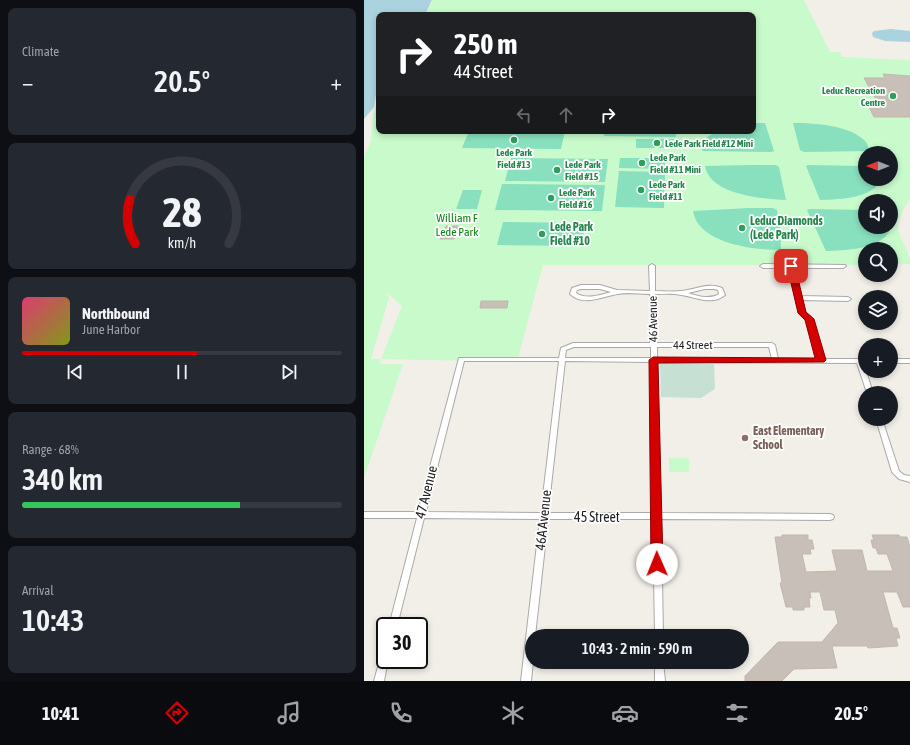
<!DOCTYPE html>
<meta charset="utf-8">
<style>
body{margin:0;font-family:"Asap Condensed",sans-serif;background:#242831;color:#f1f3f6;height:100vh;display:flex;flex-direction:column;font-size:15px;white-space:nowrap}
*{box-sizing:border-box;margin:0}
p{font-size:13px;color:#9ea1a6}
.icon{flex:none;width:22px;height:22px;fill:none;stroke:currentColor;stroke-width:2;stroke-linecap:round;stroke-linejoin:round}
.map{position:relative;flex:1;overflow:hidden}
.panel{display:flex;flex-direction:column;gap:8px;padding:8px;background:#0d0f14;width:364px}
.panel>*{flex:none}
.banner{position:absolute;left:12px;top:12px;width:380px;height:122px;border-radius:8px;box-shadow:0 2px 6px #0003;background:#202124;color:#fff;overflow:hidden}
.needle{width:26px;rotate:270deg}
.tools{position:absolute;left:494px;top:146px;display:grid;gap:8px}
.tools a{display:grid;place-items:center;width:40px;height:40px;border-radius:50%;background:#171b24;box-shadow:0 2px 6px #0003;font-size:20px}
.speed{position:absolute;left:12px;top:617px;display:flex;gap:8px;font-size:20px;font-weight:700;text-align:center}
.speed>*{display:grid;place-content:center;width:52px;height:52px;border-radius:50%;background:#171b24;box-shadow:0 2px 6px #0003;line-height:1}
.speed .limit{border:2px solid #111;border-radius:6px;background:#fff;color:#111}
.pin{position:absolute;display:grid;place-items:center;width:34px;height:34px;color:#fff;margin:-17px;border-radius:8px;box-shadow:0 2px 6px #0006}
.me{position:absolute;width:44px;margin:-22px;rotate:359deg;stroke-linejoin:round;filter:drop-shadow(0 0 3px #0008)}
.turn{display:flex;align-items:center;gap:14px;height:84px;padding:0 12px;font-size:18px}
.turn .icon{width:52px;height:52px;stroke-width:2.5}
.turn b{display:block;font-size:28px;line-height:34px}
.lanes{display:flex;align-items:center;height:38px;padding:0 12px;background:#0003;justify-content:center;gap:20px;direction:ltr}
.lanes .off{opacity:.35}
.big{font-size:30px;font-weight:600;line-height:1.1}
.panel .card{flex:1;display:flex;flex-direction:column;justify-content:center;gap:6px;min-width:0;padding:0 14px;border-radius:8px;background:#242831}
.panel .dial{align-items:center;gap:0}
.dial svg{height:104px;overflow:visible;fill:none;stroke:#363941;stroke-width:7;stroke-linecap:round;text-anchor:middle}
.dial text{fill:#f1f3f6;stroke:none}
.song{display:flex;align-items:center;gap:12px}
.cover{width:48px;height:48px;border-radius:6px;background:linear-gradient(135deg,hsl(340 70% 55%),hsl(70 70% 35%))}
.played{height:4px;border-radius:2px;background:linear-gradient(90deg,#d40000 55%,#363941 55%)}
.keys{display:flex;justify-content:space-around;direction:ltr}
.heat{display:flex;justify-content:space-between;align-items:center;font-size:22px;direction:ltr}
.charge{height:6px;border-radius:3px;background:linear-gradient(90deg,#34c759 68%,#363941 0)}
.trip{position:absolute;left:161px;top:629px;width:224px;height:40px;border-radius:20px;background:#171b24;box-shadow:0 2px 6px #0003;font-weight:600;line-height:40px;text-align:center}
.tabs{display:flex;height:64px;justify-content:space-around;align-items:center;background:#090b0e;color:#9ea1a6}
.tabs .icon{width:28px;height:28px}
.tabs .selected{color:#d40000}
.tabs b{font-size:18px;color:#f1f3f6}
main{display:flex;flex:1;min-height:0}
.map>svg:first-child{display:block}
</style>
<main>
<section class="panel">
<div class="card"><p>Climate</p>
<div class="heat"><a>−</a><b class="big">20.5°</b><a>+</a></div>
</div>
<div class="card dial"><svg viewBox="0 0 100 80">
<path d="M14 69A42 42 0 1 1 86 69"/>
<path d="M14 69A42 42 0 0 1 10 35" stroke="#d40000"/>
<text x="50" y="56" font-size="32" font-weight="700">28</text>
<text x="50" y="72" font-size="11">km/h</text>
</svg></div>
<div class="card">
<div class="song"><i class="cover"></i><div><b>Northbound</b><p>June Harbor</p></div></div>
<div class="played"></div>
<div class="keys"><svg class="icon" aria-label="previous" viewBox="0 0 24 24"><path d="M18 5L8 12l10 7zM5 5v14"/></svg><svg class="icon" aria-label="pause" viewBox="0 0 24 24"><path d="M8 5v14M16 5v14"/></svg><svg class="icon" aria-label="next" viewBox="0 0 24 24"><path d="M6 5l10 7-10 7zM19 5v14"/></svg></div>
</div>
<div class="card"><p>Range · 68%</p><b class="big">340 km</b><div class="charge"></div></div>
<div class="card"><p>Arrival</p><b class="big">10:43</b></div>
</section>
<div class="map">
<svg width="546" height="681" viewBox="0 0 546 681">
<rect width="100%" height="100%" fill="#f2efe9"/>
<path fill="#c6e0d4" d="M296 363 350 364 351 389 337 398 297 397Z"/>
<g fill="#c8facc" fill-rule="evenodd">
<path d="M69 0H440L466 52H476L478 57 546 60V199C542 206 534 216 534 225 534 239 546 250 546 264H527V249H501V265H179L153 362 17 359 16 364H39L0 478V156L7 141 9 116 15 97V131H389V15H62ZM501 153H527V179H501ZM501 201H527V227H501ZM22 292 38 306 17 359H7L25 298Z"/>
<rect x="305" y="458" width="20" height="14"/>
</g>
<g fill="#88e0be">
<path d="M389 123H401L410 151 407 152 338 151V142C352 126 370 131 389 131Z"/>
<path d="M429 123C450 123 484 125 500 140 503 142 504 147 506 151L440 152 436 150Z"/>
<path d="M105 131H201L197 149 98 148Z"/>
<path d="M240 131H312V137L240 136Z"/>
<path d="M272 139H313L314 148H272Z"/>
<path d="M147 158 244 159 241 182 141 181Z"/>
<path d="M256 158H301V169L255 168Z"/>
<path d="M386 165H412L415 167 422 200C399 199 346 195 341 166Z"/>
<path d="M445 165 501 166V179H519C507 199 477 199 456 200L442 166Z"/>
<path d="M255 171 301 172 300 208 251 207Z"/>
<path d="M138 184 241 185 238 211 131 210Z"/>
<path d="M99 190H118L113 209H92Z"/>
<path d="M385 208H409L413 210 416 225 417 250C391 250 334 244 329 211Z"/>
<path d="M446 209 501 210V227H527L528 211C535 249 488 250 462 251L443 210Z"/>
<path d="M139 222 221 223 218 246 133 245Z"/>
</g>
<g fill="#aad3df">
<path d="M0 0H68L61 15H15V75L10 107 0 119Z"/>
<path d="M527 29 546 31V42L521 41 509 37 508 33 510 31Z"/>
</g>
<g fill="#c7bfb8" stroke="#c4b6ab">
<path d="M519 74 546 76V117H510L505 107 515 105 500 78H521Z"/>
<path d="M82 226H95L90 239H76Z"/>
<path d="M117 301H144L143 308H116Z"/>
<path d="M418 535H444V540H448L450 549H446L447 554H438L442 572 473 571 468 550H498L503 571H529L523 554H514L512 548H509L507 540H510L508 535H535L536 537H543L546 547V607H539L533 592H519L529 628H533L536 638H532L534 646 504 648 503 646H468L473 668 430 669 418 681H381V676L414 642H458L474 623 471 610H460L456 592H446L447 598H445L446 607H440V610H429V607H422L416 583H418L411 537H418Z"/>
</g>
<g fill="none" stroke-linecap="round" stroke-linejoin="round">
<defs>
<g id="street">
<path d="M288 264 291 266V291C300 291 309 292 317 291 332 290 343 282 358 288L361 295C348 306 332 297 317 295 309 293 300 294 291 294L292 343H408L411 345 414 359H454L442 320 435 313 425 268H399L396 266 399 264 481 265 482 266 479 268H430L437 296 484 297 487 299 484 301 438 300 441 312 448 319 460 359H501V363H500L501 371H502L509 393H503L493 363 293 362 296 513 466 514 469 515 470 517 469 519 466 520 297 519 299 636H291L289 519H184L171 636H168L169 662 167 681H157L176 519 60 518 33 626H25L53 518H0V512H54L95 358H195L197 348 209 343H286V294C276 294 264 292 254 294 239 296 220 307 206 294L208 288 217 285H236L253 290 286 291 285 266ZM217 289H236L247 292C237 295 222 300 212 293L213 290ZM341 289H350L354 290 355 294C345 300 334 296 324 293ZM210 347H287V358H201L202 350ZM293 347H405L408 359 293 358ZM100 361H195L177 513 62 512ZM201 361 287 362 289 513H184Z"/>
<rect x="527" y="359" width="19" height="4"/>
<path d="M512 419H518L535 471 540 475 546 476V482L535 479 528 472Z"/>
<path d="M21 652V660H24L20 681H10L17 656 18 653Z"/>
<path d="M291 662H299L301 681H291Z"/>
</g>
</defs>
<use href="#street" stroke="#a9a9a9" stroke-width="2"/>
<use href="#street" fill="#fff" fill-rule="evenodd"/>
</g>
<path fill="#d40000" stroke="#8a0000" d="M427 263 431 266 442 312 450 319 462 360 460 362 294 363 299 564 298 568 293 569 289 568 287 564 285 360 289 357 451 358 441 320 434 313 423 266Z"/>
<g fill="#2e9e5b" stroke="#fff" stroke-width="1.5">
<circle cx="529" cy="96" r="4"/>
<circle cx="150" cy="140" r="4"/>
<circle cx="293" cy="143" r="4"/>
<circle cx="278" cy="163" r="4"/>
<circle cx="193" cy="170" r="4"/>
<circle cx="277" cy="190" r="4"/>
<circle cx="187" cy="198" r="4"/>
<circle cx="378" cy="228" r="4"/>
<circle cx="178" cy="234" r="4"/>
</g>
<circle fill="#8d6e63" stroke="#fff" stroke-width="1.5" cx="381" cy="438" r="4"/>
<g text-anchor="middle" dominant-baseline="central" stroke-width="3.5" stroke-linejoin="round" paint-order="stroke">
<g font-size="10" font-weight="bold" fill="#27864d" stroke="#fff" text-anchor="start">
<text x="521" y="90" text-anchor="end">Leduc Recreation<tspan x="521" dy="12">Centre</tspan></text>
<text x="301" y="143">Lede Park Field #12 Mini</text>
<text x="150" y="152" text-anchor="middle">Lede Park<tspan x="150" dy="12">Field #13</tspan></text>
<text x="286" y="157">Lede Park<tspan x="286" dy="12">Field #11 Mini</tspan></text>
<text x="201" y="164">Lede Park<tspan x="201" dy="12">Field #15</tspan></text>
<text x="285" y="184">Lede Park<tspan x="285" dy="12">Field #11</tspan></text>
<text x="195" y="192">Lede Park<tspan x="195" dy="12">Field #16</tspan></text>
</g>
<g font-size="12" fill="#0c8416" stroke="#fff">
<text x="93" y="218">William F<tspan x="93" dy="14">Lede Park</tspan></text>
</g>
<g font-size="12" font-weight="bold" fill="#27864d" stroke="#fff" text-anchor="start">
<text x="386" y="221">Leduc Diamonds<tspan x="386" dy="14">(Lede Park)</tspan></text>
<text x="186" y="227">Lede Park<tspan x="186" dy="14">Field #10</tspan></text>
</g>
<g font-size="12" fill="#222" stroke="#fff">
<text transform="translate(289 319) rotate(-91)">46 Avenue</text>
<text x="329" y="345">44 Street</text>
</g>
<g font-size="12" font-weight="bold" fill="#785e54" stroke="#fff" text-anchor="start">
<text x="389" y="431">East Elementary<tspan x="389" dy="14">School</tspan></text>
</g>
<g font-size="14" fill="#222" stroke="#fff">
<text transform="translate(62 492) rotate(-76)">47 Avenue</text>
<text x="233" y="517">45 Street</text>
<text transform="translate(179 520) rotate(-84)">46A Avenue</text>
</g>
</g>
</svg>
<div class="tools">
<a><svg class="needle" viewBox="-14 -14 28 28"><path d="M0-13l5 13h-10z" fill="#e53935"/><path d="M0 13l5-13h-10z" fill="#9ea1a6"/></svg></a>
<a><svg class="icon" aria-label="sound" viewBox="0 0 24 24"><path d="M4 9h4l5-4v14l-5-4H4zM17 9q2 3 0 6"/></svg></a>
<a><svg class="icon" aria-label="search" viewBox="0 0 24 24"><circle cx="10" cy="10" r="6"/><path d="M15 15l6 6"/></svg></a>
<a><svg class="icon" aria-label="layers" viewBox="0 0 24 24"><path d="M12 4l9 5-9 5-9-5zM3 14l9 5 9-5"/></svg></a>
<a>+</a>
<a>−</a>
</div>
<div class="speed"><div class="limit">30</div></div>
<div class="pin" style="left:427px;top:266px;background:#d93025"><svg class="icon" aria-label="arrive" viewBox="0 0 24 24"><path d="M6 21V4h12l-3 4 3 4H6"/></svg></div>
<svg class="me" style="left:293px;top:564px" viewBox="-20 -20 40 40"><circle r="19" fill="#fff"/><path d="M0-13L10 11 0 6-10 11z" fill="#d40000"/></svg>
<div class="trip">10:43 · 2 min · 590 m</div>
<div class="banner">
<div class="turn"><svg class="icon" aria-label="right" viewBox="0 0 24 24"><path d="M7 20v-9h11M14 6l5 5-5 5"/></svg><div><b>250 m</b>44 Street</div></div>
<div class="lanes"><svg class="icon off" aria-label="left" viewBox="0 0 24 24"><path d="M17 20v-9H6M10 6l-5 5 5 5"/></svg><svg class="icon off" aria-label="ahead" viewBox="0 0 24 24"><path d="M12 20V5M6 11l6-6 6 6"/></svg><svg class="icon" aria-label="right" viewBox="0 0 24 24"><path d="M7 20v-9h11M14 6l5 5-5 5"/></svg></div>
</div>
</div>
</main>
<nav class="tabs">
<b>10:41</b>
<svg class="icon selected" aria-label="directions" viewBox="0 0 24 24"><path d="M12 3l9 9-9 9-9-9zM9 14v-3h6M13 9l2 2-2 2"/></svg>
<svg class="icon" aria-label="music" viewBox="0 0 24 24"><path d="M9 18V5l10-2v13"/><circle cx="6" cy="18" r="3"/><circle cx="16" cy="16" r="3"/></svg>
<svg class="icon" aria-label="phone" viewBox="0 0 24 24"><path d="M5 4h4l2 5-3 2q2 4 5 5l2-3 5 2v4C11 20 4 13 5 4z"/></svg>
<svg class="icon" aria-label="climate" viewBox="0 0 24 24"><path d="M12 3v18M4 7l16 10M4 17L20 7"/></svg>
<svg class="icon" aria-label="car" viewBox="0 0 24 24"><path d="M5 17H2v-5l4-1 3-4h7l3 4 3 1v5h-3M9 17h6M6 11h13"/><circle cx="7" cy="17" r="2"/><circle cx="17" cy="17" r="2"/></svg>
<svg class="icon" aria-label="filters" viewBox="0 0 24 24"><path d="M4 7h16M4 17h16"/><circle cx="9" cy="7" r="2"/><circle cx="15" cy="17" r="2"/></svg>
<b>20.5°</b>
</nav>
